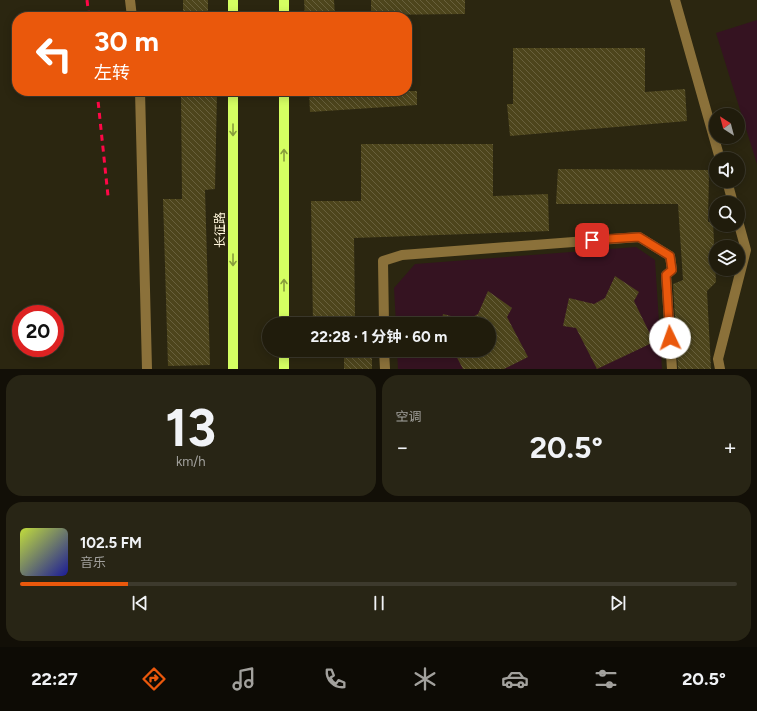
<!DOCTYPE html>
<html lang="zh">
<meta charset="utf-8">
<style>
body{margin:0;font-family:Figtree,"Noto Sans SC",sans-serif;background:#282515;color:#f1f3f6;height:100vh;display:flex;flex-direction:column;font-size:15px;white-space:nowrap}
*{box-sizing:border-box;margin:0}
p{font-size:13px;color:#a2a19d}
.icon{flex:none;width:22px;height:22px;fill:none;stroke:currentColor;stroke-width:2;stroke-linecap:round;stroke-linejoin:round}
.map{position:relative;height:369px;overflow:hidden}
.drawer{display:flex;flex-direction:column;gap:6px;padding:6px;background:#120f07;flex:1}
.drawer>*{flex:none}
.guide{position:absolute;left:12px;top:12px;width:400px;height:84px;border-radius:16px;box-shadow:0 2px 10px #0003,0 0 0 1px #3d3a2d;background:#ea580c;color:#fff;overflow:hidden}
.needle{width:26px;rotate:324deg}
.buttons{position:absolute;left:709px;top:108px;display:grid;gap:8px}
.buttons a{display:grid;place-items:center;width:36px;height:36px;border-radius:50%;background:#201c0c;box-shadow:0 2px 10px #0003,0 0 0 1px #3d3a2d;font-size:20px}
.speed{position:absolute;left:12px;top:305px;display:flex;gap:8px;font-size:20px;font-weight:700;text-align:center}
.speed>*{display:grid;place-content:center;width:52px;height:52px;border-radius:50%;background:#201c0c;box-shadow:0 2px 10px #0003,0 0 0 1px #3d3a2d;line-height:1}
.speed .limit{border:6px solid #d22;background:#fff;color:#111}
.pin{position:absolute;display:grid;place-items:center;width:34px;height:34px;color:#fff;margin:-17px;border-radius:8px;box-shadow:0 2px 6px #0006}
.me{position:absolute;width:44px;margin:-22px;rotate:357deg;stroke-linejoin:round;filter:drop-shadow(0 0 3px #0008)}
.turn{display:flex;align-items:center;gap:14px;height:84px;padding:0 16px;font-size:18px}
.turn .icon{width:52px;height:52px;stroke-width:2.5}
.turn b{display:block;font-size:28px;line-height:34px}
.big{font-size:30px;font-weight:700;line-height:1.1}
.drawer .tile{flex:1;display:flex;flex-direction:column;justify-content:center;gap:6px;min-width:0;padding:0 14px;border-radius:16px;background:#282515}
.drawer .dial{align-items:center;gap:0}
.dial b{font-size:52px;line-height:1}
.song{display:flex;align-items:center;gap:12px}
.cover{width:48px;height:48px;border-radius:6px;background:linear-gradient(135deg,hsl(70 70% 55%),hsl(240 70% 35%))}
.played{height:4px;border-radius:2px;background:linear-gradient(90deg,#ea580c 15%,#3d3a2d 15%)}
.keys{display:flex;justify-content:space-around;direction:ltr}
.heat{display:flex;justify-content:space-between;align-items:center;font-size:22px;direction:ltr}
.drawer .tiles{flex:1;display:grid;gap:6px;grid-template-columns:1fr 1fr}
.tile:last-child{grid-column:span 2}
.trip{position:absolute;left:262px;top:317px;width:234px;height:40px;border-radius:20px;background:#201c0c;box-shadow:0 2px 10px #0003,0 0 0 1px #3d3a2d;font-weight:700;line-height:40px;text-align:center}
.menu{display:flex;height:64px;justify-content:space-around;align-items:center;background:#0d0b05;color:#a2a19d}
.menu .icon{width:28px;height:28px}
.menu .current{color:#ea580c}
.menu b{font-size:18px;color:#f1f3f6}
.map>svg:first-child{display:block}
</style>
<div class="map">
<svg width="757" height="369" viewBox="0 0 757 369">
<defs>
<pattern id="building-back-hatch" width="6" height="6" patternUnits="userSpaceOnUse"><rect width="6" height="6" fill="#4d451c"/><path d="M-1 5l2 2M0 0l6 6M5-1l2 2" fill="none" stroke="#68603c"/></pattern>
</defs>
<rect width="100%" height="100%" fill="#2b2610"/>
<g fill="#351321">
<path d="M757 20V164L716 33Z"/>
<path d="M636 247 655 260 662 369H398L397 350H489V324H396L394 288 415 264Z"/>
</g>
<g fill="url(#building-back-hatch)">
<rect x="183" y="0" width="25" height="17"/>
<path d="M304 0H334L335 17H305Z"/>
<path d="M371 0H465V14L371 15Z"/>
<path d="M513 48H645V92L685 89 687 121 510 136 507 104H513Z"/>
<path d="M181 91H217L215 189 205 190 210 365 168 366 163 199H182Z"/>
<path d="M309 91H417V105L310 112Z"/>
<path d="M361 144H493V196L548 194 549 231 354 238 355 316H371V324H313L311 201H361Z"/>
<path d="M558 169 709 170 708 222H713L716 282 707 291 711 369H678L673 284 683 280 678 204H556Z"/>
<path d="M615 276 639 292 634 301 654 342 597 369 576 328 563 326 569 298 594 304 605 298Z"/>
<path d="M488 291 512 308 507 317 528 357 504 369H463L453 350H489V324H441L443 314 467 320 478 314Z"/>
<path d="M334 350H372V369H344V356L334 357Z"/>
</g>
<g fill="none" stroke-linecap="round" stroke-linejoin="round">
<g stroke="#8b713a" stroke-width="10">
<path d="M130 0 132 17"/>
<path d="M675 0 720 159"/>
<path d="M140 91 147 369"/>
<path d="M727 181 733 203"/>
<path d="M384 324 383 261 402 255 639 237 670 256 672 270 666 275 672 369"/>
<path d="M384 350 385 369"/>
<path d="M720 369 718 359 746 250 738 221"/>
</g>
<g stroke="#d5ff62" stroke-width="10">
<path d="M284 0V17"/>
<path d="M233 17V0"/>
<path d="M233 91V369"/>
<path d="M284 91V324"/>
<path d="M284 350V369"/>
</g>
<g stroke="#ff0747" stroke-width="3" stroke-dasharray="6 5" stroke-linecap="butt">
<path d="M87 0 89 17"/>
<path d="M97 91 108 196"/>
</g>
</g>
<defs><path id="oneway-shaft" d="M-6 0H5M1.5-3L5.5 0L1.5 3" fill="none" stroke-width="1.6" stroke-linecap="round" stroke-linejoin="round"/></defs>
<g stroke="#889d3d">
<use href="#oneway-shaft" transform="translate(233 130) rotate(90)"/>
<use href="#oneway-shaft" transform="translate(284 155) rotate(-90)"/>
<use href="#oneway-shaft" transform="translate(233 260) rotate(90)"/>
<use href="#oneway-shaft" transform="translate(284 285) rotate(-90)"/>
</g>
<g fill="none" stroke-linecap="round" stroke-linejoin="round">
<defs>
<path id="route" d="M592 240 639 237 670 256 672 270 666 275 670 338"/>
</defs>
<use href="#route" stroke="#983908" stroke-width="10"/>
<use href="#route" stroke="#ea580c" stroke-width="7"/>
</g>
<g text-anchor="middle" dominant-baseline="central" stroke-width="4" stroke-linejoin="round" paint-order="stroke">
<g font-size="12" fill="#fff6db" stroke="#2b2610">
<text transform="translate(220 230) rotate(-90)">长征路</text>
</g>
</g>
</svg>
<div class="buttons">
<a><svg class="needle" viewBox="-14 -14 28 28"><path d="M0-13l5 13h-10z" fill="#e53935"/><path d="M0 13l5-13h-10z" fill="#a2a19d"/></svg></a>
<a><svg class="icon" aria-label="sound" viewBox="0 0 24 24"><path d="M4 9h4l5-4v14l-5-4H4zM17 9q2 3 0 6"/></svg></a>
<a><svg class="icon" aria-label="search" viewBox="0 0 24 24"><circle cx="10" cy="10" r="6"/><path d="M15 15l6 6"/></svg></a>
<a><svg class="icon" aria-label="layers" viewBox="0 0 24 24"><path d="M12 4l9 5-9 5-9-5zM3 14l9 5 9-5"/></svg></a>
</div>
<div class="speed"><div class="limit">20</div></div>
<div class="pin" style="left:592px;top:240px;background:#d93025"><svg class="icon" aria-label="arrive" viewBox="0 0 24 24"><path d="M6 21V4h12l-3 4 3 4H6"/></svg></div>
<svg class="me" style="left:670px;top:338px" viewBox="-20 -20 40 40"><circle r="19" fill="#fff"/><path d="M0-13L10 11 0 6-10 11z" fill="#ea580c"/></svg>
<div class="trip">22:28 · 1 分钟 · 60 m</div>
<div class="guide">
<div class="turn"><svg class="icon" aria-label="left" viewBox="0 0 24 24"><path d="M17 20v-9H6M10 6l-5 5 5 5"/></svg><div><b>30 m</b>左转</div></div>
</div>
</div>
<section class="drawer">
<div class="tiles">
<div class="tile dial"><b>13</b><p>km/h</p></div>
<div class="tile"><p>空调</p>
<div class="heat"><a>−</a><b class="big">20.5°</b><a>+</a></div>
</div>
<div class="tile">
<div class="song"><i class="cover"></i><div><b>102.5 FM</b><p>音乐</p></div></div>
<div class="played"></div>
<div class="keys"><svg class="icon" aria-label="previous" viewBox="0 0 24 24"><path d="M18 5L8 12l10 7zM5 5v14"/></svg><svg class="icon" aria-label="pause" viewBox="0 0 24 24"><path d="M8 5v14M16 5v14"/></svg><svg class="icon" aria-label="next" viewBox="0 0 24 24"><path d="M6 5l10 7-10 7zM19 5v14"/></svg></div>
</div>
</div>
</section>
<nav class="menu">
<b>22:27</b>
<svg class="icon current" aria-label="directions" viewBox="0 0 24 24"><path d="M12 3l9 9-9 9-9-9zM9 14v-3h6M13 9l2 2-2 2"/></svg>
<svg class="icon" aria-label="music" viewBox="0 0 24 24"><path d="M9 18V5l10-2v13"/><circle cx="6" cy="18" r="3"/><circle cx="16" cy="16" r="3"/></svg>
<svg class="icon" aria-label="phone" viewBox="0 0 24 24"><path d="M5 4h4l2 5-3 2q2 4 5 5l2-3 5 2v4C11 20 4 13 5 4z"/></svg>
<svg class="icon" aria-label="climate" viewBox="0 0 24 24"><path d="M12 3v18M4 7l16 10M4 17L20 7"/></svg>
<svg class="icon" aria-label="car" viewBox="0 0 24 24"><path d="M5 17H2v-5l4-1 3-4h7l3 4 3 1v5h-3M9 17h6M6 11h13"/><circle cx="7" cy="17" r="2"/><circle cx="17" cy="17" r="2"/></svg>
<svg class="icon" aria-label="filters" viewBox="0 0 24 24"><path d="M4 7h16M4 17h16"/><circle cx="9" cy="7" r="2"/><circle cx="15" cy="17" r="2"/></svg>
<b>20.5°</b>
</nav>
